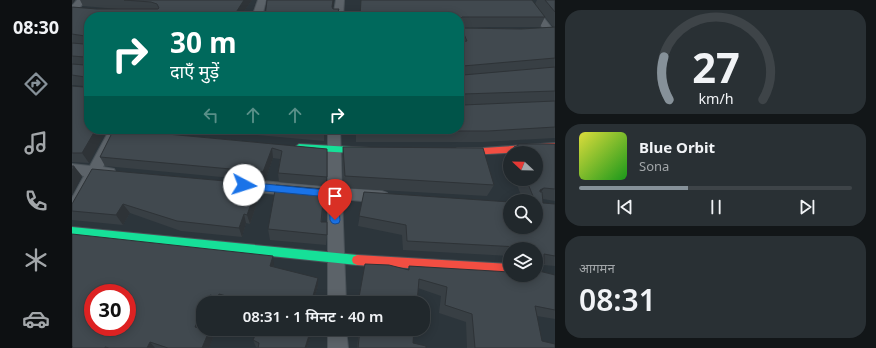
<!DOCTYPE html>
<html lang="hi">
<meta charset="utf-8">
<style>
body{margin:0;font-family:"Noto Sans","Noto Sans Devanagari",sans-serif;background:#293034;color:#f1f3f6;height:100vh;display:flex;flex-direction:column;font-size:15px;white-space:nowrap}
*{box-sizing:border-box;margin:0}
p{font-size:13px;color:#a2a6a9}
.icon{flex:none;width:22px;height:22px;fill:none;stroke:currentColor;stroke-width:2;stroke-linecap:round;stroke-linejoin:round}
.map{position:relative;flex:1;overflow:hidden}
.panel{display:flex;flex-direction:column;gap:10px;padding:10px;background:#121618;width:321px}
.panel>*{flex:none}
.hud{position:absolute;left:12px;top:12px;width:380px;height:122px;border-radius:16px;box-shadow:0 2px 10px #0003,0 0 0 1px #3e4448;background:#00695c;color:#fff;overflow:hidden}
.needle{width:26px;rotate:292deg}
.buttons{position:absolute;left:431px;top:146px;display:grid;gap:8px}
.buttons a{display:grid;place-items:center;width:40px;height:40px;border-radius:50%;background:#21282c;box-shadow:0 2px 10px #0003,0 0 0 1px #3e4448;font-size:20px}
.speed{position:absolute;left:12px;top:284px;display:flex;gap:8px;font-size:20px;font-weight:700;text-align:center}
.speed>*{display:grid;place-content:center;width:52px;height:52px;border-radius:50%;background:#21282c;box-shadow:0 2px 10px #0003,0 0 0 1px #3e4448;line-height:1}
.speed .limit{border:6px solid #d22;background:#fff;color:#111}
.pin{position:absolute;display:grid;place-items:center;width:34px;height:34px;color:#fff;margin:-41px -17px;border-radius:50% 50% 50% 0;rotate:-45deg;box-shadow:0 0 4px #0007}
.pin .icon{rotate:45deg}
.me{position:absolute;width:44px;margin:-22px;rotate:95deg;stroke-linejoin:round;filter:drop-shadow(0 0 3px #0008)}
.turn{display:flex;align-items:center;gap:14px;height:84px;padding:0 20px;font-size:18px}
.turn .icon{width:52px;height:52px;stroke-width:2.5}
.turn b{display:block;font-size:28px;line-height:34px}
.lanes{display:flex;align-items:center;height:38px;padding:0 20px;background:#0003;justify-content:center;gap:20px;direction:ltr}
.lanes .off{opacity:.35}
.big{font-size:30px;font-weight:600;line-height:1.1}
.panel .card{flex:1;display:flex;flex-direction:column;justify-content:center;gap:6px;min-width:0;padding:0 14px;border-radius:16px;background:#293034}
.panel .dial{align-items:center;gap:0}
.dial svg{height:104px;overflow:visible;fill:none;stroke:#3e4448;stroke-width:7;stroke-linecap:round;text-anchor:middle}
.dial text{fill:#f1f3f6;stroke:none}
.song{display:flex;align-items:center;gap:12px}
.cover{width:48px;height:48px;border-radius:6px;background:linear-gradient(135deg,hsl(60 70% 55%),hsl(120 70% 35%))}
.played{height:4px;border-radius:2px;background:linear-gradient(90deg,#869199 40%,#3e4448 40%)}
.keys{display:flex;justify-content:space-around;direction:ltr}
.trip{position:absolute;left:124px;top:296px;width:234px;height:40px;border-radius:16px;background:#21282c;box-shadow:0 2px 10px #0003,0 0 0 1px #3e4448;font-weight:600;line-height:40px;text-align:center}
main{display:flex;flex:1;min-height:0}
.tabs{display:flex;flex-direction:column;width:72px;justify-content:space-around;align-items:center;background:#0d1012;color:#a2a6a9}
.tabs .icon{width:28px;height:28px}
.tabs .current{color:#869199}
.tabs b{font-size:18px;color:#f1f3f6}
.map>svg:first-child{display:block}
</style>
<main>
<nav class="tabs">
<b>08:30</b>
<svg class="icon current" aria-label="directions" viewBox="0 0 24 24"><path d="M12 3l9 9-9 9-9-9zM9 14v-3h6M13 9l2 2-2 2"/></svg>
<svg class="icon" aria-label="music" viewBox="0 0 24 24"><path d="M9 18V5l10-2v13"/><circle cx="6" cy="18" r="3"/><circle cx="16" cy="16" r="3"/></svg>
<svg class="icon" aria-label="phone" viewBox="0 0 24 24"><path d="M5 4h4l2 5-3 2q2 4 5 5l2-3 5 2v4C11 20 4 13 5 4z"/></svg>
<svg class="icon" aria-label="climate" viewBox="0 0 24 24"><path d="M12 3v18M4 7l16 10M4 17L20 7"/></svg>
<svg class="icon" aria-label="car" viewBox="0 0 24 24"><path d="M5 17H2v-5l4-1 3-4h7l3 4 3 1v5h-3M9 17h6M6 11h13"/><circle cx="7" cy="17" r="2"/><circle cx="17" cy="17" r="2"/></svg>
</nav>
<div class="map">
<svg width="483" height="348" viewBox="0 0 483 348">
<rect width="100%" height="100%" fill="#2c353b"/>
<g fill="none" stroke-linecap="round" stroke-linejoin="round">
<defs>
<g id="street">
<path d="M5 0H14L3 13 0 14V6Z"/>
<path d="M186 0H194L190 17H180Z"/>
<path d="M264 0H272L271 17H261Z"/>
<path d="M450 0H458L483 32 481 34H475Z"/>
<path d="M38 129H50L31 167 42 169 44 173 42 177 37 178 26 177 5 216 0 218V198L12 176 0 174V164L18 166Z"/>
<path d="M256 129H268L270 188 310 191 315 193 317 197 315 201 310 203 270 199 274 303H256V198L169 191 164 189 162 185 164 181 169 179 256 187Z"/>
<path d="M256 329H274L276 348H256Z"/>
</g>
<g id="fast">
<path d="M227 144 297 148 301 151 297 154 227 150 223 147Z"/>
<path d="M0 227 285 255 289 257 290 260 289 263 285 265 0 235Z"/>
</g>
<g id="jam">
<path d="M483 143V149C469 150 387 159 381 151L385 148H411Z"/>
<path d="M285 255 438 264V274L285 265 281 263 280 260 281 257Z"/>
</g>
</defs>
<use href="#street" stroke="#4a5258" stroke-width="2"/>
<use href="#fast" stroke="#4a5258" stroke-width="2"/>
<use href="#jam" stroke="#4a5258" stroke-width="2"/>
<use href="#street" fill="#5c6369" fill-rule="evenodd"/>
<use href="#fast" fill="#16e098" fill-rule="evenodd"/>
<use href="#jam" fill="#f24e42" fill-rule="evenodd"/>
</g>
<g fill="#383f44" fill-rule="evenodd">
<path d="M8 0H180L168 17H17V163L0 162V86L12 87V86L0 85V7L25 9H46L11 6Z"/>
<path d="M465 0H483V138L411 142H284V129H387V17H288L463 4ZM473 17 481 27 449 29 390 27H468Z"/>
<path d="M42 129 255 149 254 186 207 182 206 173 208 159 201 158 193 181 33 166 28 157Z"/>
<path d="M120 129H254L252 141Z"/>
<path d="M446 144H483V201L471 199V203L483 204V266L471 265 466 270 467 271 483 275V319L465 316 470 341 483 348H395L394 322 367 313 369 296 346 288 336 270 337 266 464 275V249H438V256L331 250 330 235 286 226 292 192 464 227V201H451L443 179H464V153H438L442 147 444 146Z"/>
<path d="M271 147 422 185 415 196 271 188 270 159Z"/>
<path d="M438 154V164L436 158Z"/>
<path d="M186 184 188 194 178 224 174 223 170 237 109 231 58 213 51 225 0 220V204Z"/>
<path d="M251 200 250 222 255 235 254 245 198 240 196 229Z"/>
<path d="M0 234 202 265V267L246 286 241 303H154L150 302V303H131V326L130 329 141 338 137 348H0Z"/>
<path d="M241 329 235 348H186L184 347 181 340Z"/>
<path d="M287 329H342L341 343 354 348H285Z"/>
</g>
<g fill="#2e3337">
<path d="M0 0H3L0 4Z"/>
<path d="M172 0H180L168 17H161Z"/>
<path d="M261 0H262L260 17V7Z"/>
<path d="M267 9 266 17H264Z"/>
<path d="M24 129H35L17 163 10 153Z"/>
<path d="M252 129H254L252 141Z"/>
<path d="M200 148 201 158 193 181 191 172Z"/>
<path d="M2 166 10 176 0 195V171Z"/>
<path d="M186 184 188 194 178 224 175 215Z"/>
<path d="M472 188 464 199 468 190Z"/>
<path d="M51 204 58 213 51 225 44 215Z"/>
<path d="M172 214 174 223 170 237 167 228Z"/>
<path d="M201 256 202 265 199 274 198 266Z"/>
<path d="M246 278V286L241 303H239Z"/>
<path d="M147 294 150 302V303H149L146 297Z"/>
<path d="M138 295 142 303H134Z"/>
<path d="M131 309V326L128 334 123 327Z"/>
<path d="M239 329H241L235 348H233Z"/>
<path d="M137 331 141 338 137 348H130Z"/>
<path d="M78 342 83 348H75Z"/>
</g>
<g fill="#41494f" stroke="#2e3337" fill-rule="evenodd">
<path d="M52 0H172L161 17H17V129H24L10 153H0V86L12 87 13 77 0 75V64L13 65V57L0 56V43L12 44 13 43V36L0 34V7L25 9H86L87 8 85 4 79 2Z"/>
<path d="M195 0H261L260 7 261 9H267L264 17H193Z"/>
<path d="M289 0H460L473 17H390L389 18V26L390 28 449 29 483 27V58L391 66 389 74 391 75 483 67V91L391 94 390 96V104L391 105 483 101V127L416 131H285V129H387V42L395 41 387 23V17L345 14 346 17H333L312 15 313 17H288Z"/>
<path d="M473 0H483V12Z"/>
<path d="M42 129 255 149V177L206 173 210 151 200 148 191 172 28 157Z"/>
<path d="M236 129H252V130Z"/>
<path d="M446 144H483V189L472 188 468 190V192H470L471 203 483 204V256L472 254V264L464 265V249H448L446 247 335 241 334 225 287 216 292 192 438 202V227H464V201H463L454 179H464V153H444L442 147 446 146Z"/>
<path d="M271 147 411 148 422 185 273 176Z"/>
<path d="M0 166H2L0 171Z"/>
<path d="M20 169 186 184 175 215 172 214 167 228 105 221 51 204 44 215 0 211V204Z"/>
<path d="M204 185 252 189 249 222H255V235L196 229Z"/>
<path d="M0 234 201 256 198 266 246 278 239 303H180L147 294 146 297 138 295 134 303H131V309L123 327 137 331 130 348H96L78 342 75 348H37L33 347V348H0L1 347 0 346ZM21 293H55V327H21Z"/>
<path d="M293 264 317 265 337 270V266L438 272V275H464V267L467 271 483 275V310L463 306 470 341 483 344V348H403L400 314 373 305 375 287 347 279 345 303H286Z"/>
<path d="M186 329H239L233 348H186L187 343 181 340Z"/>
<path d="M288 329H342L341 343 354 346V348H286Z"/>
</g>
<path fill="#1a73e8" stroke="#114b97" d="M172 182 265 191 268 220 267 223 263 224 260 223 258 220 257 197 172 189 167 185Z"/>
</svg>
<div class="buttons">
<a><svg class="needle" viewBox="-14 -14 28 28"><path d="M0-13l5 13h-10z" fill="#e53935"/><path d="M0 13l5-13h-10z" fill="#a2a6a9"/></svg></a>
<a><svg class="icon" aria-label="search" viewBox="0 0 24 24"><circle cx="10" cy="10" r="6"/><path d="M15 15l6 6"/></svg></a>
<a><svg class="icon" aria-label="layers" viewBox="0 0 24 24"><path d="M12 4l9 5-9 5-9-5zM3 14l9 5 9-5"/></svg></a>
</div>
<div class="speed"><div class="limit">30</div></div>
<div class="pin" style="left:263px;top:220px;background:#d93025"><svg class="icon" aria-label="arrive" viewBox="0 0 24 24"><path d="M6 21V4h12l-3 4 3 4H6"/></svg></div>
<svg class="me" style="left:172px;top:185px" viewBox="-20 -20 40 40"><circle r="19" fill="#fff"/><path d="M0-13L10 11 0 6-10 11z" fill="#1a73e8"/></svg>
<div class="trip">08:31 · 1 मिनट · 40 m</div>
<div class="hud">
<div class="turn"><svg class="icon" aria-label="right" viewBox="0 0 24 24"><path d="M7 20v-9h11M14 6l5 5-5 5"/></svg><div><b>30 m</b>दाएँ मुड़ें</div></div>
<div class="lanes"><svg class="icon off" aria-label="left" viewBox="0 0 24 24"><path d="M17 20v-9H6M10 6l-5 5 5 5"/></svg><svg class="icon off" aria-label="ahead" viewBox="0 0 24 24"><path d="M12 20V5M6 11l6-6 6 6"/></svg><svg class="icon off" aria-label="ahead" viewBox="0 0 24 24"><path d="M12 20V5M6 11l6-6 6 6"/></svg><svg class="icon" aria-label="right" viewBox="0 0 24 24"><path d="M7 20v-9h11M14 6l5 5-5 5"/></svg></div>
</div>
</div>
<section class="panel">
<div class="card dial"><svg viewBox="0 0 100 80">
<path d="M14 69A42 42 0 1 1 86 69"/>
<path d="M14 69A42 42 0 0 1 10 36" stroke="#869199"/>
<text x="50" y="56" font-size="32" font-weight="700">27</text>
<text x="50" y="72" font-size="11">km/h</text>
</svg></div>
<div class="card">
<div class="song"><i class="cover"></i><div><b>Blue Orbit</b><p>Sona</p></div></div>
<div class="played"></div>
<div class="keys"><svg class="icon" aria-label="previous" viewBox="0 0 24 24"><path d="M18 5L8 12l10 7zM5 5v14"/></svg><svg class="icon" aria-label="pause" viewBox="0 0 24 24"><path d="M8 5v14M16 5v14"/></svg><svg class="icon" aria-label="next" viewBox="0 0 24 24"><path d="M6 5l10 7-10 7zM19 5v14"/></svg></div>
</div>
<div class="card"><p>आगमन</p><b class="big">08:31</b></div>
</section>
</main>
